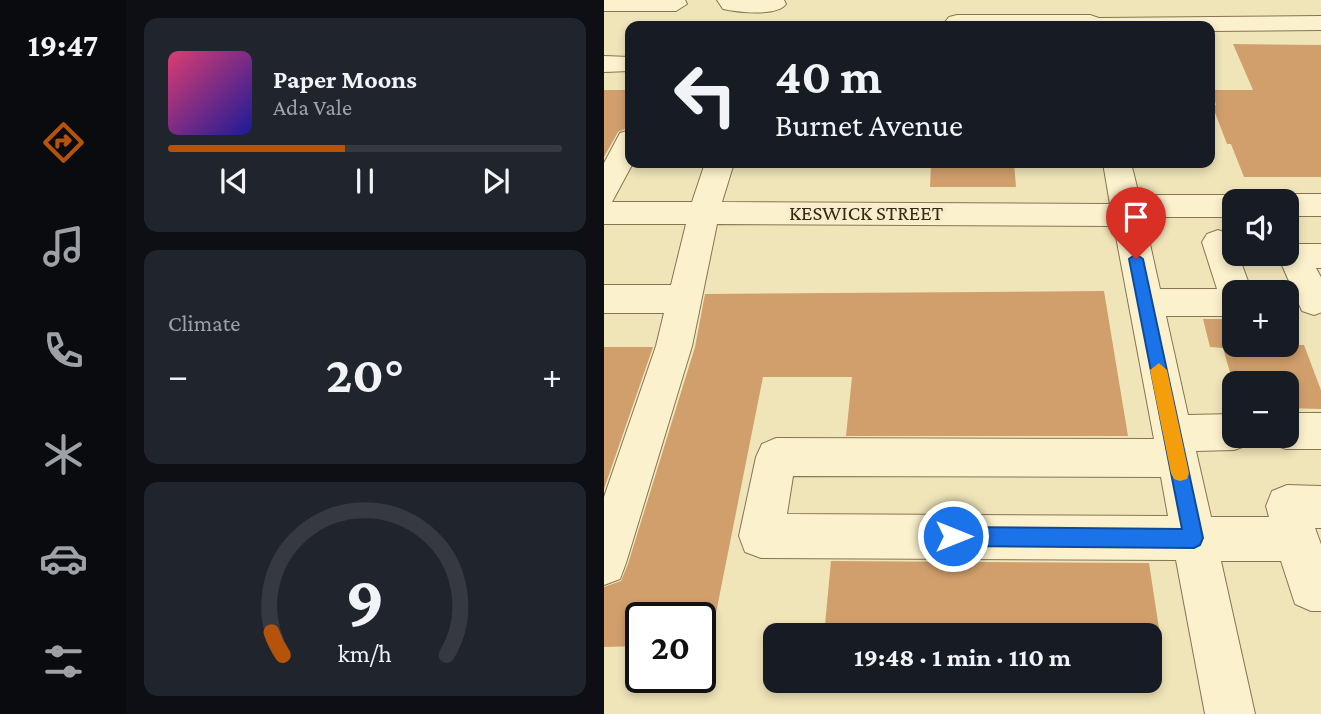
<!DOCTYPE html>
<meta charset="utf-8">
<style>
body{margin:0;font-family:"Crimson Pro",serif;background:#20242c;color:#f1f3f6;height:100vh;display:flex;flex-direction:column;font-size:26px;white-space:nowrap}
*{box-sizing:border-box;margin:0}
p{font-size:23px;color:#9ea1a6}
.icon{flex:none;width:38px;height:38px;fill:none;stroke:currentColor;stroke-width:2;stroke-linecap:round;stroke-linejoin:round}
.map{position:relative;flex:1;overflow:hidden}
.sheet{display:flex;flex-direction:column;gap:18px;padding:18px;background:#0d0f14;width:478px}
.sheet>*{flex:none}
.banner{position:absolute;left:21px;top:21px;width:590px;height:147px;border-radius:14px;box-shadow:0 4px 10px #0003;background:#171b24;color:#f1f3f6;overflow:hidden}
.tools{position:absolute;left:618px;top:189px;display:grid;gap:14px}
.tools a{display:grid;place-items:center;width:77px;height:77px;border-radius:14px;background:#171b24;box-shadow:0 4px 10px #0003;font-size:35px}
.speed{position:absolute;left:21px;top:602px;display:flex;gap:14px;font-size:35px;font-weight:700;text-align:center}
.speed>*{display:grid;place-content:center;width:91px;height:91px;border-radius:50%;background:#171b24;box-shadow:0 4px 10px #0003;line-height:1}
.speed .limit{border:4px solid #111;border-radius:10px;background:#fff;color:#111}
.pin{position:absolute;display:grid;place-items:center;width:60px;height:60px;color:#fff;margin:-72px -30px;border-radius:50% 50% 50% 0;rotate:-45deg;box-shadow:0 0 7px #0007}
.pin .icon{rotate:45deg}
.me{position:absolute;width:77px;margin:-38px;rotate:90deg;stroke-linejoin:round;filter:drop-shadow(0 0 5px #0008)}
.turn{display:flex;align-items:center;gap:24px;height:147px;padding:0 35px;font-size:32px}
.turn .icon{width:91px;height:91px;stroke-width:2.5}
.turn b{display:block;font-size:49px;line-height:60px}
.big{font-size:52px;font-weight:700;line-height:1.1}
.sheet .card{flex:1;display:flex;flex-direction:column;justify-content:center;gap:10px;min-width:0;padding:0 24px;border-radius:14px;background:#20242c}
.sheet .dial{align-items:center;gap:0}
.dial svg{height:182px;overflow:visible;fill:none;stroke:#363941;stroke-width:7;stroke-linecap:round;text-anchor:middle}
.dial text{fill:#f1f3f6;stroke:none}
.song{display:flex;align-items:center;gap:21px}
.cover{width:84px;height:84px;border-radius:10px;background:linear-gradient(135deg,hsl(340 70% 55%),hsl(240 70% 35%))}
.played{height:7px;border-radius:4px;background:linear-gradient(90deg,#b45309 45%,#363941 45%)}
.keys{display:flex;justify-content:space-around;direction:ltr}
.heat{display:flex;justify-content:space-between;align-items:center;font-size:38px;direction:ltr}
.trip{position:absolute;left:159px;top:623px;width:399px;height:70px;border-radius:14px;background:#171b24;box-shadow:0 4px 10px #0003;font-weight:700;line-height:70px;text-align:center}
main{display:flex;flex:1;min-height:0}
.dock{display:flex;flex-direction:column;width:126px;justify-content:space-around;align-items:center;background:#090b0e;color:#9ea1a6}
.dock .icon{width:49px;height:49px}
.dock .on{color:#b45309}
.dock b{font-size:32px;color:#f1f3f6}
.map>svg:first-child{display:block}
</style>
<main>
<nav class="dock">
<b>19:47</b>
<svg class="icon on" aria-label="directions" viewBox="0 0 24 24"><path d="M12 3l9 9-9 9-9-9zM9 14v-3h6M13 9l2 2-2 2"/></svg>
<svg class="icon" aria-label="music" viewBox="0 0 24 24"><path d="M9 18V5l10-2v13"/><circle cx="6" cy="18" r="3"/><circle cx="16" cy="16" r="3"/></svg>
<svg class="icon" aria-label="phone" viewBox="0 0 24 24"><path d="M5 4h4l2 5-3 2q2 4 5 5l2-3 5 2v4C11 20 4 13 5 4z"/></svg>
<svg class="icon" aria-label="climate" viewBox="0 0 24 24"><path d="M12 3v18M4 7l16 10M4 17L20 7"/></svg>
<svg class="icon" aria-label="car" viewBox="0 0 24 24"><path d="M5 17H2v-5l4-1 3-4h7l3 4 3 1v5h-3M9 17h6M6 11h13"/><circle cx="7" cy="17" r="2"/><circle cx="17" cy="17" r="2"/></svg>
<svg class="icon" aria-label="filters" viewBox="0 0 24 24"><path d="M4 7h16M4 17h16"/><circle cx="9" cy="7" r="2"/><circle cx="15" cy="17" r="2"/></svg>
</nav>
<section class="sheet">
<div class="card">
<div class="song"><i class="cover"></i><div><b>Paper Moons</b><p>Ada Vale</p></div></div>
<div class="played"></div>
<div class="keys"><svg class="icon" aria-label="previous" viewBox="0 0 24 24"><path d="M18 5L8 12l10 7zM5 5v14"/></svg><svg class="icon" aria-label="pause" viewBox="0 0 24 24"><path d="M8 5v14M16 5v14"/></svg><svg class="icon" aria-label="next" viewBox="0 0 24 24"><path d="M6 5l10 7-10 7zM19 5v14"/></svg></div>
</div>
<div class="card"><p>Climate</p>
<div class="heat"><a>−</a><b class="big">20°</b><a>+</a></div>
</div>
<div class="card dial"><svg viewBox="0 0 100 80">
<path d="M14 69A42 42 0 1 1 86 69"/>
<path d="M14 69A42 42 0 0 1 9 59" stroke="#b45309"/>
<text x="50" y="56" font-size="32" font-weight="700">9</text>
<text x="50" y="72" font-size="11">km/h</text>
</svg></div>
</section>
<div class="map">
<svg width="718" height="714" viewBox="0 0 718 714">
<rect width="100%" height="100%" fill="#f0e5b9"/>
<g fill="#d19f6c">
<path d="M629 44 718 45V177H640L627 144H623L608 105H612L607 90H649Z"/>
<path d="M0 90H26V122L23 128 14 132 0 157Z"/>
<path d="M327 163H410L412 187H326Z"/>
<path d="M500 291 524 436H242L248 377H159L111 618H37V646L0 647V587L17 581 24 564 91 347 101 294Z"/>
<path d="M599 319H630V345H700L718 393V409L682 408V383H629L619 348 606 347Z"/>
<path d="M0 347H49L0 489Z"/>
<path d="M227 561 545 563 556 635H220Z"/>
</g>
<g fill="none" stroke-linecap="round" stroke-linejoin="round">
<defs>
<g id="minor">
<path d="M0 0H81L83 4 72 11H0Z"/>
<path d="M113 0H180L182 4C173 17 133 12 119 9Z"/>
<path d="M353 15H486L495 18 718 16V30L606 31V26H344L341 22 345 17Z"/>
<path d="M0 56 26 57V71L0 72Z"/>
<path d="M26 130V163H29L8 202H88L101 163H130L118 202 506 204 499 163H527L535 195H630L641 198 643 201H630V217H540L556 289H613L598 242 603 234 614 230 625 234 630 242V254H634L648 292H630V316H562L584 415 630 414V436H648L644 445 630 450 592 451 607 517H665L662 506 668 491 683 485 718 486V528H711L718 547V611H707L691 604 677 561H617L651 714H601L572 560 157 558 141 552 135 536 152 457 158 444 172 438 550 439 510 226 113 224 88 346 22 563 16 579 0 585V497L52 346 60 313H0V285H67L82 224H0V163L16 133ZM189 476 557 477 564 516 183 514Z"/>
<path d="M682 194H718V216H682V201H669Z"/>
<path d="M690 244H718V268H712L718 279V312L710 315 698 311 674 256 682 254V246Z"/>
<path d="M682 413H718V449H682L668 444 664 436H682Z"/>
</g>
</defs>
<use href="#minor" stroke="#877453" stroke-width="2"/>
<use href="#minor" fill="#fbf1cc" fill-rule="evenodd"/>
</g>
<path fill="#1a73e8" stroke="#114b97" stroke-width="2" d="M532 254 539 259 599 538 596 545 590 548 349 546 342 543 339 536 342 530 349 527 578 529 525 259Z"/>
<path fill="#f59e0b" d="M555 363 563 370 585 473 583 479 576 481 570 479 567 473 546 370Z"/>
<g text-anchor="middle" dominant-baseline="central" stroke-width="7" stroke-linejoin="round" paint-order="stroke">
<g font-size="21" fill="#352919" stroke="#f7eec9">
<text x="262" y="213">KESWICK STREET</text>
</g>
</g>
</svg>
<div class="tools">
<a><svg class="icon" aria-label="sound" viewBox="0 0 24 24"><path d="M4 9h4l5-4v14l-5-4H4zM17 9q2 3 0 6"/></svg></a>
<a>+</a>
<a>−</a>
</div>
<div class="speed"><div class="limit">20</div></div>
<div class="pin" style="left:532px;top:259px;background:#d93025"><svg class="icon" aria-label="arrive" viewBox="0 0 24 24"><path d="M6 21V4h12l-3 4 3 4H6"/></svg></div>
<svg class="me" style="left:349px;top:536px" viewBox="-20 -20 40 40"><circle r="17" fill="#1a73e8" stroke="#fff" stroke-width="3"/><path d="M0-11L8 9 0 5-8 9z" fill="#fff"/></svg>
<div class="trip">19:48 · 1 min · 110 m</div>
<div class="banner">
<div class="turn"><svg class="icon" aria-label="left" viewBox="0 0 24 24"><path d="M17 20v-9H6M10 6l-5 5 5 5"/></svg><div><b>40 m</b>Burnet Avenue</div></div>
</div>
</div>
</main>
